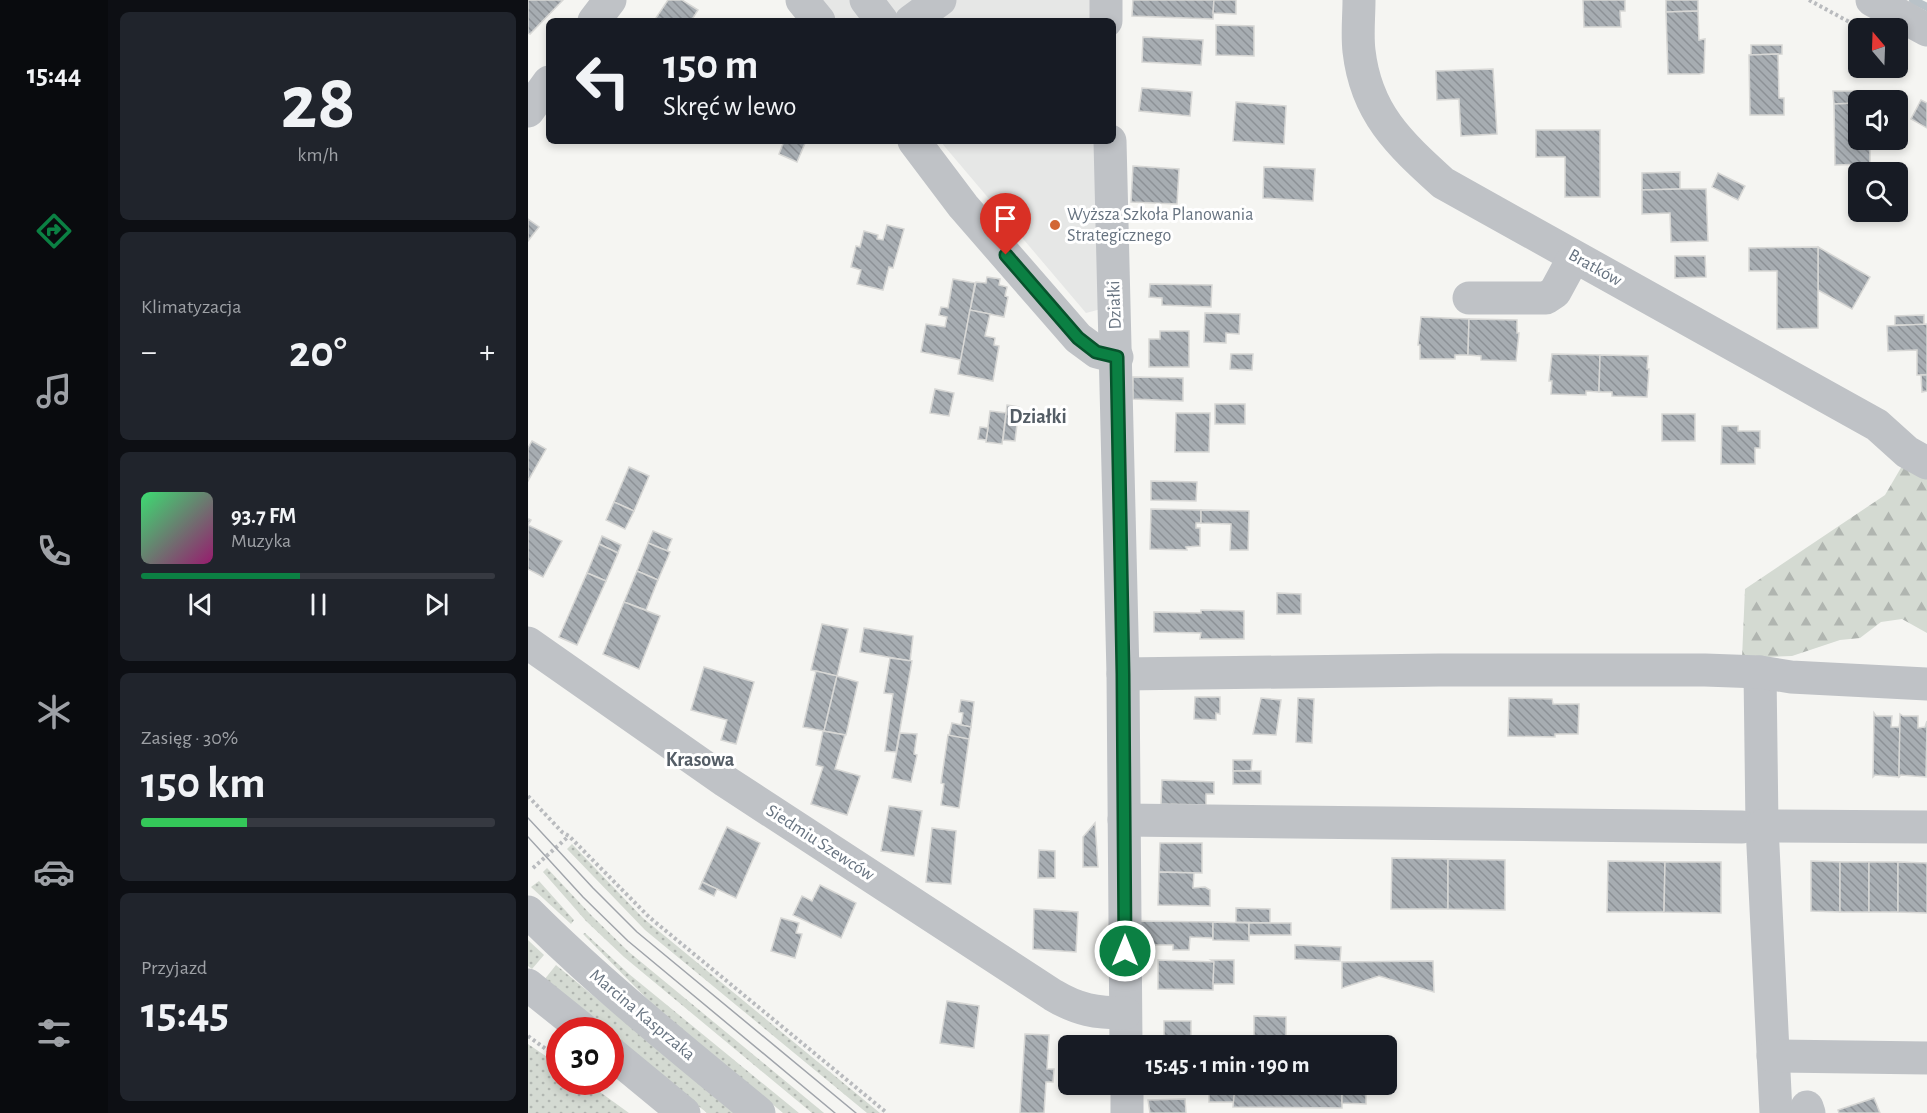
<!DOCTYPE html>
<html lang="pl">
<meta charset="utf-8">
<style>
body{margin:0;font-family:"Alegreya Sans",sans-serif;background:#20242c;color:#f1f3f6;height:100vh;display:flex;flex-direction:column;font-size:22px;white-space:nowrap}
*{box-sizing:border-box;margin:0}
p{font-size:20px;color:#9ea1a6}
.icon{flex:none;width:33px;height:33px;fill:none;stroke:currentColor;stroke-width:2;stroke-linecap:round;stroke-linejoin:round}
.map{position:relative;flex:1;overflow:hidden}
.sheet{display:flex;flex-direction:column;gap:12px;padding:12px;background:#0d0f14;width:420px}
.sheet>*{flex:none}
.hud{position:absolute;left:18px;top:18px;width:570px;height:126px;border-radius:9px;box-shadow:0 3px 9px #0003;background:#171b24;color:#f1f3f6;overflow:hidden}
.needle{width:39px;rotate:341deg}
.buttons{position:absolute;left:1320px;top:18px;display:grid;gap:12px}
.buttons a{display:grid;place-items:center;width:60px;height:60px;border-radius:9px;background:#171b24;box-shadow:0 3px 9px #0003;font-size:30px}
.speed{position:absolute;left:18px;top:1017px;display:flex;gap:12px;font-size:30px;font-weight:700;text-align:center}
.speed>*{display:grid;place-content:center;width:78px;height:78px;border-radius:50%;background:#171b24;box-shadow:0 3px 9px #0003;line-height:1}
.speed .limit{border:9px solid #d22;background:#fff;color:#111}
.pin{position:absolute;display:grid;place-items:center;width:51px;height:51px;color:#fff;margin:-62px -26px;border-radius:50% 50% 50% 0;rotate:-45deg;box-shadow:0 0 6px #0007}
.pin .icon{rotate:45deg}
.me{position:absolute;width:66px;margin:-33px;rotate:0deg;stroke-linejoin:round;filter:drop-shadow(0 0 4px #0008)}
.turn{display:flex;align-items:center;gap:21px;height:126px;padding:0 18px;font-size:27px}
.turn .icon{width:78px;height:78px;stroke-width:2.5}
.turn b{display:block;font-size:42px;line-height:51px}
.big{font-size:45px;font-weight:600;line-height:1.1}
.sheet .tile{flex:1;display:flex;flex-direction:column;justify-content:center;gap:9px;min-width:0;padding:0 21px;border-radius:9px;background:#20242c}
.sheet .dial{align-items:center;gap:0}
.dial b{font-size:78px;line-height:1}
.song{display:flex;align-items:center;gap:18px}
.cover{width:72px;height:72px;border-radius:9px;background:linear-gradient(135deg,hsl(140 70% 55%),hsl(320 70% 35%))}
.played{height:6px;border-radius:3px;background:linear-gradient(90deg,#0b8043 45%,#363941 45%)}
.keys{display:flex;justify-content:space-around;direction:ltr}
.heat{display:flex;justify-content:space-between;align-items:center;font-size:33px;direction:ltr}
.charge{height:9px;border-radius:4px;background:linear-gradient(90deg,#34c759 30%,#363941 0)}
.trip{position:absolute;left:530px;top:1035px;width:339px;height:60px;border-radius:9px;background:#171b24;box-shadow:0 3px 9px #0003;font-weight:600;line-height:60px;text-align:center}
main{display:flex;flex:1;min-height:0}
.tabs{display:flex;flex-direction:column;width:108px;justify-content:space-around;align-items:center;background:#090b0e;color:#9ea1a6}
.tabs .icon{width:42px;height:42px}
.tabs .current{color:#0b8043}
.tabs b{font-size:27px;color:#f1f3f6}
.map>svg:first-child{display:block}
</style>
<main>
<nav class="tabs">
<b>15:44</b>
<svg class="icon current" aria-label="directions" viewBox="0 0 24 24"><path d="M12 3l9 9-9 9-9-9zM9 14v-3h6M13 9l2 2-2 2"/></svg>
<svg class="icon" aria-label="music" viewBox="0 0 24 24"><path d="M9 18V5l10-2v13"/><circle cx="6" cy="18" r="3"/><circle cx="16" cy="16" r="3"/></svg>
<svg class="icon" aria-label="phone" viewBox="0 0 24 24"><path d="M5 4h4l2 5-3 2q2 4 5 5l2-3 5 2v4C11 20 4 13 5 4z"/></svg>
<svg class="icon" aria-label="climate" viewBox="0 0 24 24"><path d="M12 3v18M4 7l16 10M4 17L20 7"/></svg>
<svg class="icon" aria-label="car" viewBox="0 0 24 24"><path d="M5 17H2v-5l4-1 3-4h7l3 4 3 1v5h-3M9 17h6M6 11h13"/><circle cx="7" cy="17" r="2"/><circle cx="17" cy="17" r="2"/></svg>
<svg class="icon" aria-label="filters" viewBox="0 0 24 24"><path d="M4 7h16M4 17h16"/><circle cx="9" cy="7" r="2"/><circle cx="15" cy="17" r="2"/></svg>
</nav>
<section class="sheet">
<div class="tile dial"><b>28</b><p>km/h</p></div>
<div class="tile"><p>Klimatyzacja</p>
<div class="heat"><a>−</a><b class="big">20°</b><a>+</a></div>
</div>
<div class="tile">
<div class="song"><i class="cover"></i><div><b>93.7 FM</b><p>Muzyka</p></div></div>
<div class="played"></div>
<div class="keys"><svg class="icon" aria-label="previous" viewBox="0 0 24 24"><path d="M18 5L8 12l10 7zM5 5v14"/></svg><svg class="icon" aria-label="pause" viewBox="0 0 24 24"><path d="M8 5v14M16 5v14"/></svg><svg class="icon" aria-label="next" viewBox="0 0 24 24"><path d="M6 5l10 7-10 7zM19 5v14"/></svg></div>
</div>
<div class="tile"><p>Zasięg · 30%</p><b class="big">150 km</b><div class="charge"></div></div>
<div class="tile"><p>Przyjazd</p><b class="big">15:45</b></div>
</section>
<div class="map">
<svg width="1399" height="1113" viewBox="0 0 1399 1113">
<defs>
<pattern id="grass-dots" width="8" height="8" patternUnits="userSpaceOnUse" patternTransform="scale(1.5)"><rect width="8" height="8" fill="#d4dad2"/><path d="M2 2h.1M6 6h.1" fill="none" stroke="#b0b5b0" stroke-width="1.8" stroke-linecap="round"/></pattern>
<pattern id="forest-firs" width="22" height="20" patternUnits="userSpaceOnUse" patternTransform="scale(1.5)"><rect width="22" height="20" fill="#d4dad2"/><path d="M5 1l3.5 6h-7zM16 11l3.5 6h-7z" fill="#b0b5b0"/></pattern>
<pattern id="building-back-hatch" width="6" height="6" patternUnits="userSpaceOnUse" patternTransform="scale(1.5)"><rect width="6" height="6" fill="#a7adb2"/><path d="M-1 5l2 2M0 0l6 6M5-1l2 2" fill="none" stroke="#8c9196"/></pattern>
</defs>
<rect width="100%" height="100%" fill="#f5f5f2"/>
<g fill="#e6e7e6">
<path d="M293 0H562V21H310Z"/>
<path d="M412 141H567L573 309 558 313Z"/>
</g>
<g fill="url(#grass-dots)">
<path d="M44 844 115 918 352 1113H339L117 930 39 849Z"/>
<path d="M19 868 64 916 101 952 296 1113H284L96 957 58 921 15 872Z"/>
<path d="M11 881 46 920 43 924 3 887Z"/>
<path d="M57 933 101 974 271 1113H255L125 1005 55 934Z"/>
<path d="M0 940 16 955 4 969 0 966Z"/>
<path d="M28 965 208 1113H179L83 1034 82 1030H78L16 980Z"/>
<path d="M0 1044 31 1065 32 1082H58L101 1113H0Z"/>
</g>
<path fill="url(#forest-firs)" d="M1374 466 1399 479V633L1374 619 1353 622 1332 638 1312 640 1264 656 1214 658 1217 589 1357 495Z"/>
<g fill="none" stroke-linecap="round" stroke-linejoin="round">
<path stroke="#b9c2c8" stroke-width="8" d="M1385 0 1399 7"/>
</g>
<g fill="url(#building-back-hatch)" stroke="#d7d7d5" stroke-width="1.5">
<path d="M0 0H35L2 34 0 33Z"/>
<path d="M140 0H154L170 10 163 21H126Z"/>
<path d="M605 0H686L685 19 604 16Z"/>
<path d="M686 0H708V14L685 13Z"/>
<path d="M1055 0H1097V11H1092L1093 27H1056Z"/>
<path d="M1138 0H1170V11L1138 12Z"/>
<path d="M1170 11 1171 40 1177 39 1176 73 1171 74H1140L1138 12Z"/>
<path d="M688 25 726 26V56L688 55Z"/>
<path d="M615 37 675 40 673 65 614 62Z"/>
<path d="M1223 45H1254V54L1223 55Z"/>
<path d="M1250 54 1251 98H1256V115H1222L1221 55Z"/>
<path d="M965 69 969 134 933 136 931 99 909 100 908 71Z"/>
<path d="M614 88 664 92 662 116 611 111Z"/>
<path d="M1305 91H1336V100H1330V103L1306 104Z"/>
<path d="M1393 100 1399 103V128L1383 119Z"/>
<path d="M708 102 758 106 756 144 705 141Z"/>
<path d="M1330 103V140H1338V147H1342V164L1307 165 1306 104Z"/>
<path d="M1008 130H1072V197H1037V157H1008Z"/>
<path d="M256 141H278L269 162 251 154Z"/>
<path d="M605 166 651 169 649 204 603 202Z"/>
<path d="M736 167 787 169 785 201 735 198Z"/>
<path d="M1152 172V189L1114 190V173Z"/>
<path d="M1190 173 1217 186 1210 200 1184 187Z"/>
<path d="M1152 189H1178L1180 241 1143 242 1142 213 1114 214V190Z"/>
<path d="M0 219 11 227 0 241Z"/>
<path d="M359 225 376 229 365 268 361 267 355 290 329 284 333 270 323 267 328 246 332 247 336 231 350 235 349 239 355 240Z"/>
<path d="M1290 247 1342 277 1324 309 1290 290Z"/>
<path d="M1290 247V328L1249 329V271H1221V248Z"/>
<path d="M1147 256H1177L1178 277 1147 278Z"/>
<path d="M459 277 472 279 471 285 479 287 477 296 480 297 476 317 442 310 448 282 458 283Z"/>
<path d="M425 279 447 283 433 360 393 352 398 324 417 327 419 317 411 315 413 307 420 308Z"/>
<path d="M622 284 684 285 683 307 634 305V298L621 297Z"/>
<path d="M442 310 462 314 457 336 467 338 466 345 471 346 465 381 430 374Z"/>
<path d="M677 313 712 314 711 334 698 333V343L676 342Z"/>
<path d="M1396 315V325H1367V316Z"/>
<path d="M893 317 941 319 940 355H927V359H892V345H890Z"/>
<path d="M941 319 989 320V333H991L988 361 953 360V356L940 355Z"/>
<path d="M1399 324V375H1389V350L1360 351 1359 326Z"/>
<path d="M632 331H661V367H621V339H632Z"/>
<path d="M703 354H725L724 370 702 369Z"/>
<path d="M1024 354 1072 355 1071 392 1058 391V395L1023 394 1024 381H1021Z"/>
<path d="M1072 355 1120 356 1119 369H1121L1119 397 1084 396V392H1071Z"/>
<path d="M1393 375H1399V391L1394 392Z"/>
<path d="M605 377 655 378V401L605 399Z"/>
<path d="M407 389 426 393 421 416 402 413Z"/>
<rect x="687" y="404" width="30" height="20"/>
<path d="M479 405 491 407 487 441 475 440Z"/>
<path d="M462 411 478 413 474 444 458 442Z"/>
<path d="M648 413H682L681 452H647Z"/>
<rect x="1134" y="414" width="33" height="27"/>
<path d="M1194 426H1210V431H1232V448H1227V464H1193Z"/>
<path d="M452 427 460 428 458 440 450 439Z"/>
<path d="M4 441 18 449 0 481V448Z"/>
<path d="M101 467 121 476 106 511 86 502Z"/>
<path d="M623 481 669 482 668 501 623 500Z"/>
<path d="M86 502 106 511 97 529 78 520Z"/>
<path d="M623 509 673 510V523H668V528H672V546L658 547 659 550 622 549Z"/>
<path d="M673 510 721 511 720 550H702L703 524 673 523Z"/>
<path d="M1 519 3 520 0 525 34 541 15 577 0 569V521Z"/>
<path d="M125 531 144 539 139 551 120 543Z"/>
<path d="M74 536 93 545 90 553 71 544Z"/>
<path d="M120 543 142 552 130 580 109 571Z"/>
<path d="M71 544 90 553 78 581 59 573Z"/>
<path d="M109 571 130 580 118 610 96 602Z"/>
<path d="M59 573 78 581 49 645 31 637Z"/>
<path d="M749 593 773 594V614H749Z"/>
<path d="M96 602 132 616 111 669 75 654Z"/>
<path d="M673 610 716 611V639H672L673 633 626 632V612L673 613Z"/>
<path d="M294 624 320 629 309 676 283 670Z"/>
<path d="M336 628 385 636 382 661 332 652Z"/>
<path d="M362 658 384 661 368 752 357 751 365 694 356 693Z"/>
<path d="M176 667 226 682 208 744 193 740 199 720 163 710Z"/>
<path d="M288 671 309 676 296 731 275 727Z"/>
<path d="M309 676 330 682 318 735 296 731Z"/>
<path d="M667 697H692V714L688 713V720L666 719Z"/>
<path d="M733 698 753 700 748 735 725 734Z"/>
<path d="M770 698 786 699 784 743 768 742Z"/>
<path d="M981 698 1024 699 1025 704H1051L1050 734H1027V737L980 736Z"/>
<path d="M433 700 446 702 443 727 433 725 435 713 431 712Z"/>
<path d="M1346 713 1348 716H1364L1363 727H1371L1372 721 1371 777 1347 775 1345 777Z"/>
<path d="M1372 714 1375 716H1390V728L1397 727 1399 721 1398 777 1373 775 1371 777Z"/>
<path d="M424 723 443 727 441 739 421 736Z"/>
<path d="M295 731 317 735 307 769 332 776 319 815 283 804 295 767 288 765Z"/>
<path d="M372 733 389 734 386 754 389 755 383 782 364 778Z"/>
<path d="M420 735 441 739 431 808 413 805 416 784 413 783Z"/>
<path d="M705 760H724L723 771H705Z"/>
<rect x="705" y="771" width="28" height="13"/>
<path d="M634 780 686 782V794H678V805L633 804Z"/>
<path d="M361 806 394 811 386 856 353 851Z"/>
<path d="M567 823 570 867H555V837Z"/>
<path d="M199 827 232 843 208 898 174 882Z"/>
<path d="M404 828 428 831 423 884 398 882Z"/>
<path d="M632 843H674V873L631 872Z"/>
<path d="M511 850 527 851V878H510Z"/>
<path d="M864 858 920 859V909H863Z"/>
<path d="M920 859 977 860V910L920 909Z"/>
<path d="M1080 861 1137 862 1136 912H1079Z"/>
<path d="M1283 861 1312 862V912L1283 911Z"/>
<path d="M1137 862H1193V913L1136 912Z"/>
<rect x="1312" y="862" width="29" height="50"/>
<rect x="1341" y="862" width="29" height="50"/>
<path d="M1370 862 1399 863V913L1370 912Z"/>
<path d="M631 872 666 873 665 888 677 887 682 890V906L630 905Z"/>
<path d="M174 882 189 889 186 896 171 889Z"/>
<path d="M292 885 328 903 313 938 265 915 274 896 284 901Z"/>
<path d="M708 908 742 909V923L708 922Z"/>
<path d="M506 909 550 912 548 952 505 949Z"/>
<path d="M253 918 271 923 268 933 274 934 267 958 243 951Z"/>
<path d="M610 921 685 922V938L662 937 661 950H645V945H610Z"/>
<path d="M685 922 721 923V941L685 940Z"/>
<rect x="721" y="923" width="42" height="12"/>
<path d="M767 945 813 947 812 961 767 959Z"/>
<path d="M630 960 686 962 685 990 630 989Z"/>
<path d="M683 960H706V984H685L686 962Z"/>
<path d="M905 961 906 992 851 976 814 988V962Z"/>
<path d="M419 1001 451 1006 446 1048 412 1043Z"/>
<path d="M726 1016 758 1017V1046H726Z"/>
<rect x="636" y="1021" width="27" height="25"/>
<path d="M497 1034 521 1035 519 1069H526L525 1082H518L516 1113H492Z"/>
<rect x="681" y="1085" width="26" height="17"/>
<path d="M707 1085 814 1086V1108L705 1107Z"/>
<path d="M814 1086 838 1087V1104L814 1103Z"/>
<path d="M1346 1098 1352 1113H1311L1310 1110Z"/>
<path d="M657 1099 658 1113H622L620 1100Z"/>
</g>
<g fill="none" stroke-linecap="round" stroke-linejoin="round">
<g stroke="#b9bbbe" stroke-width="4" stroke-dasharray="3 3" stroke-linecap="butt">
<path d="M1281 0 1325 24"/>
<path d="M0 796 34 832 41 836 121 917 359 1113"/>
<path d="M5 868 41 836"/>
<path d="M0 1036 32 1059"/>
</g>
<g stroke="#bfc2c6" stroke-width="33">
<path d="M274 0 291 21"/>
<path d="M338 0 354 21"/>
<path d="M578 0V21"/>
<path d="M831 0C831 17 829 34 831 51 838 113 871 143 915 183L1349 425 1379 452 1399 463"/>
<path d="M1344 0 1399 30"/>
<path d="M66 21 82 0"/>
<path d="M383 21 412 0"/>
<path d="M0 111 21 82"/>
<path d="M386 141 435 206 550 338 569 352 589 357"/>
<path d="M582 141 595 674 598 1046"/>
<path d="M941 298H1018L1027 292 1046 257"/>
<path d="M0 643 197 781 525 995C550 1010 568 1013 597 1013"/>
<path d="M1232 672 1234 826 1248 1113"/>
<path d="M595 674 911 670H1177L1232 672 1263 677 1399 684"/>
<path d="M596 820 1214 827"/>
<path d="M1234 826 1399 827"/>
<path d="M0 912C72 984 152 1048 231 1113"/>
<path d="M0 985 56 1030"/>
<path d="M82 1052 156 1113"/>
<path d="M1245 1056 1399 1058"/>
<path d="M599 1084V1113"/>
<path d="M1279 1107 1281 1113"/>
</g>
<g stroke="#a1a5ab" stroke-width="1.5">
<path d="M0 818 65 888 109 932 328 1113"/>
<path d="M0 837 55 897 100 941 307 1113"/>
</g>
</g>
<g fill="none" stroke-linecap="round" stroke-linejoin="round">
<defs>
<path id="route" d="M478 255 550 338 568 352 589 357 595 674 597 951"/>
</defs>
<use href="#route" stroke="#07532c" stroke-width="15"/>
<use href="#route" stroke="#0b8043" stroke-width="10"/>
</g>
<circle fill="#d26735" stroke="#fff" stroke-width="2" cx="527" cy="225" r="6"/>
<g text-anchor="middle" dominant-baseline="central" stroke-width="6" stroke-linejoin="round" paint-order="stroke">
<g font-size="18" fill="#677380" stroke="#fff" text-anchor="start">
<text x="539" y="215">Wyższa Szkoła Planowania<tspan x="539" dy="21">Strategicznego</tspan></text>
</g>
<g font-size="18" fill="#677380" stroke="#fff">
<text transform="translate(1067 268) rotate(29)">Bratków</text>
<text transform="translate(587 305) rotate(-92)">Działki</text>
<text transform="translate(292 843) rotate(33)">Siedmiu Szewców</text>
<text transform="translate(114 1015) rotate(40)">Marcina Kasprzaka</text>
</g>
<g font-size="20" font-weight="bold" fill="#545d66" stroke="#fff">
<text x="510" y="417">Działki</text>
<text x="172" y="760">Krasowa</text>
</g>
</g>
</svg>
<div class="buttons">
<a><svg class="needle" viewBox="-14 -14 28 28"><path d="M0-13l5 13h-10z" fill="#e53935"/><path d="M0 13l5-13h-10z" fill="#9ea1a6"/></svg></a>
<a><svg class="icon" aria-label="sound" viewBox="0 0 24 24"><path d="M4 9h4l5-4v14l-5-4H4zM17 9q2 3 0 6"/></svg></a>
<a><svg class="icon" aria-label="search" viewBox="0 0 24 24"><circle cx="10" cy="10" r="6"/><path d="M15 15l6 6"/></svg></a>
</div>
<div class="speed"><div class="limit">30</div></div>
<div class="pin" style="left:478px;top:255px;background:#d93025"><svg class="icon" aria-label="arrive" viewBox="0 0 24 24"><path d="M6 21V4h12l-3 4 3 4H6"/></svg></div>
<svg class="me" style="left:597px;top:951px" viewBox="-20 -20 40 40"><circle r="17" fill="#0b8043" stroke="#fff" stroke-width="3"/><path d="M0-11L8 9 0 5-8 9z" fill="#fff"/></svg>
<div class="trip">15:45 · 1 min · 190 m</div>
<div class="hud">
<div class="turn"><svg class="icon" aria-label="left" viewBox="0 0 24 24"><path d="M17 20v-9H6M10 6l-5 5 5 5"/></svg><div><b>150 m</b>Skręć w lewo</div></div>
</div>
</div>
</main>
